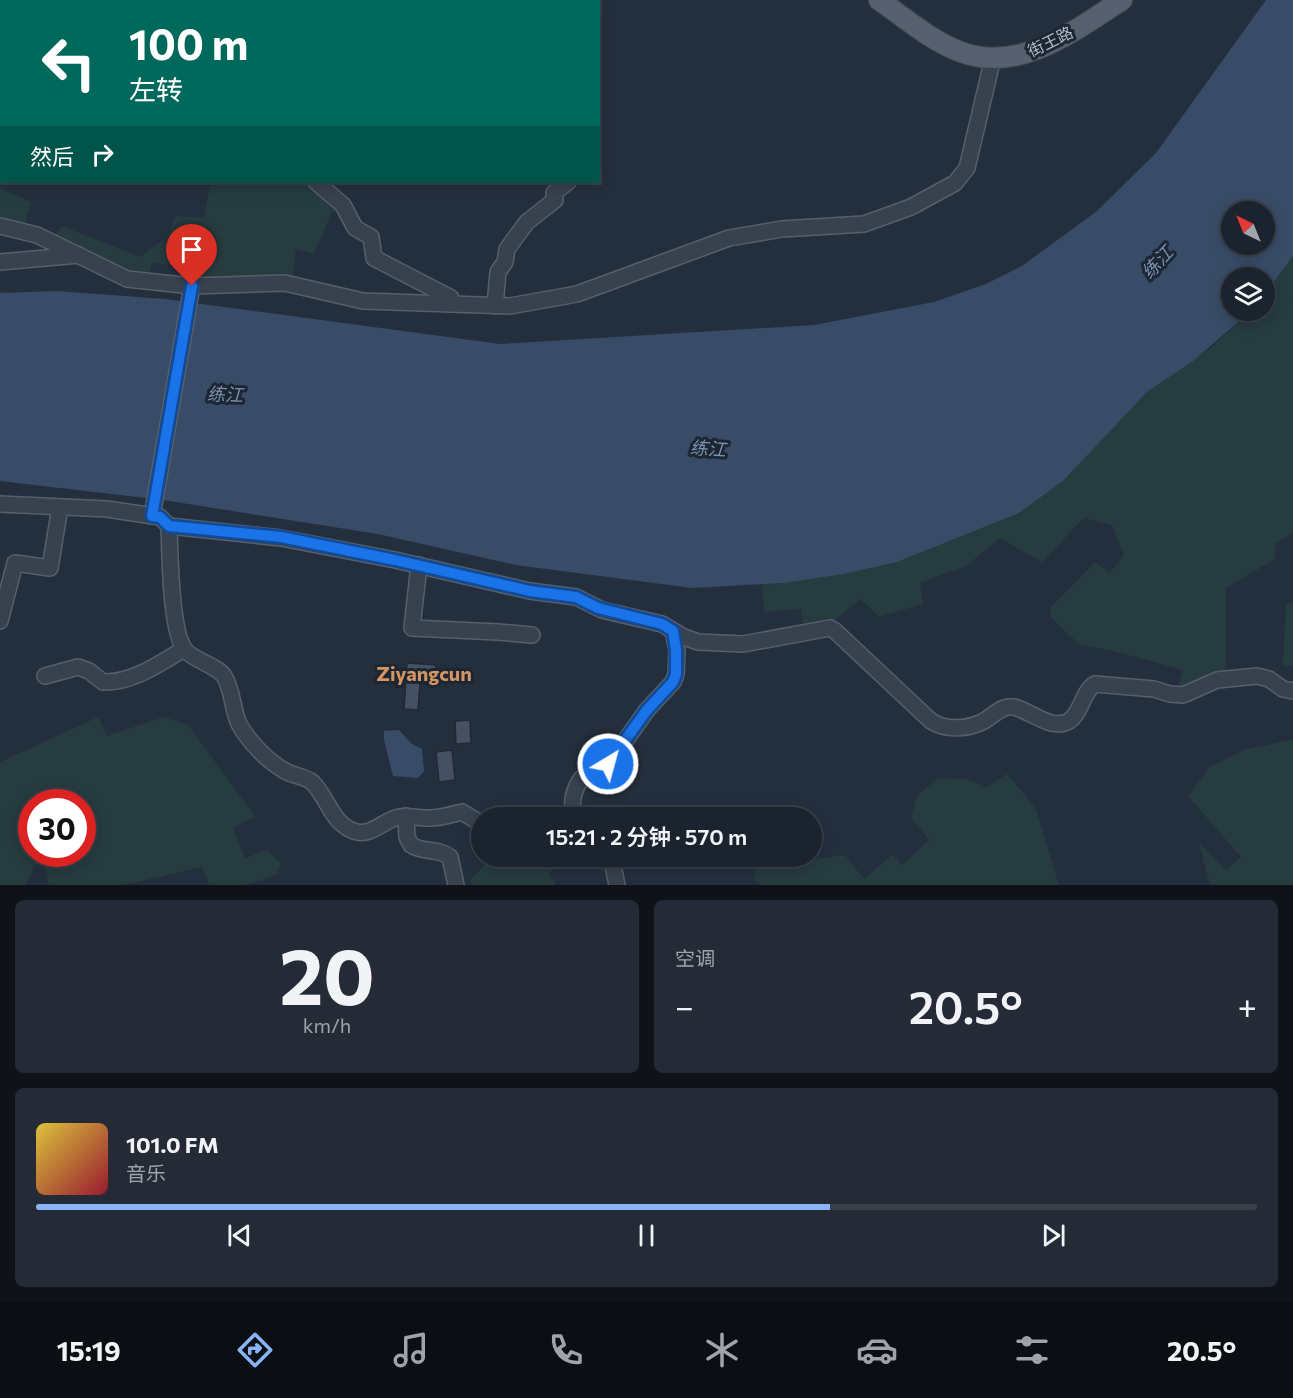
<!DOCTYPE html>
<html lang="zh">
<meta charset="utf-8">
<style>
body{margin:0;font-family:Commissioner,"Noto Sans SC",sans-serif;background:#242b36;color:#f1f3f6;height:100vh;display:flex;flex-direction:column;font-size:22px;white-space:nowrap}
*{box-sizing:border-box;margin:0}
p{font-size:20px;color:#a0a4aa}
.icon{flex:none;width:33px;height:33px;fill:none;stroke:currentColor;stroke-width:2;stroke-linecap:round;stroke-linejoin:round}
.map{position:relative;height:885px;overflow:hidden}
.drawer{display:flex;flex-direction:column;gap:15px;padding:15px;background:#0f1319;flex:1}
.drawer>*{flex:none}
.top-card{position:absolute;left:0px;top:0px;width:600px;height:183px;box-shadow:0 3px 15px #0003,0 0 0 2px #39404a;background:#00695c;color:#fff;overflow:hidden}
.needle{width:39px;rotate:317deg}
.tools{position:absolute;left:1221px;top:201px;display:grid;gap:12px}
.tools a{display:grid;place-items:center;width:54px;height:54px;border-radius:50%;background:#1b232e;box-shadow:0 3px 15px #0003,0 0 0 2px #39404a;font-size:30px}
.speed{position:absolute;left:18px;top:789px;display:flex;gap:12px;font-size:30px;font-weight:700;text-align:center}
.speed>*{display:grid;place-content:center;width:78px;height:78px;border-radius:50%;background:#1b232e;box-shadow:0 3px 15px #0003,0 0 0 2px #39404a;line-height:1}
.speed .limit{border:9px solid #d22;background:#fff;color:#111}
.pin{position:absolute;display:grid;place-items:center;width:51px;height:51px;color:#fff;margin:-62px -26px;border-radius:50% 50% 50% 0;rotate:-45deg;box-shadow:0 0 6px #0007}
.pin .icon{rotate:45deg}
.me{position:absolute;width:66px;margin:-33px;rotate:37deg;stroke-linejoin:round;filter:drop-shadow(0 0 4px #0008)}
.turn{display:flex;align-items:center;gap:21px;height:126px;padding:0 30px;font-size:27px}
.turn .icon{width:78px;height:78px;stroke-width:2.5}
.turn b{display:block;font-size:42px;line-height:51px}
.then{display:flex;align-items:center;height:57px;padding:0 30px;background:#0003;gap:12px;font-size:22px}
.big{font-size:45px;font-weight:600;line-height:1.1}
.drawer .widget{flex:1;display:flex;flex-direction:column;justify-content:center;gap:9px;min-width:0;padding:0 21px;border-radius:9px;background:#242b36}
.drawer .dial{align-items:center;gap:0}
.dial b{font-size:78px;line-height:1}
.song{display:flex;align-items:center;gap:18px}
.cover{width:72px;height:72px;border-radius:9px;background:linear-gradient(135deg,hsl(50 70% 55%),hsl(350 70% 35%))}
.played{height:6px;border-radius:3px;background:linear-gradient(90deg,#8ab4f8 65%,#39404a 65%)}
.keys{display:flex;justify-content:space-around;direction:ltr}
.heat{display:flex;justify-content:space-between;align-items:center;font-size:33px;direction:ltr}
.drawer .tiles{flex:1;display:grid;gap:15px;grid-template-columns:1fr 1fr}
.widget:last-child{grid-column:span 2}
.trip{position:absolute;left:471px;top:807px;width:351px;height:60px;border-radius:30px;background:#1b232e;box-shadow:0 3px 15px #0003,0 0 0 2px #39404a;font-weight:600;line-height:60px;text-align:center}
.menu{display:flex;height:96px;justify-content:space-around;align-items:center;background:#0b0e12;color:#a0a4aa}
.menu .icon{width:42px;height:42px}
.menu .on{color:#8ab4f8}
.menu b{font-size:27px;color:#f1f3f6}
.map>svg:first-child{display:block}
</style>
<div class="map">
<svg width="1293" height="885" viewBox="0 0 1293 885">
<rect width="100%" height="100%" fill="#242f3e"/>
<g fill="#263c3f" fill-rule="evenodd">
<path d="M232 182H310L340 213 332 211 314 254 296 249 293 276 194 278 191 267 152 263 149 277 127 274 55 236 62 226 140 257 167 237 176 216 204 218 210 186Z"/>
<path d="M0 188 31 202 25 224 0 222Z"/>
<path d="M1293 256V533L1275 543V559L1226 588V672L1178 689 1183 670 1114 651 1080 645 1050 617 1051 607 1095 562 1110 573 1124 555 1112 525 1084 518 1042 562 1000 538 966 566 920 583 923 604 879 617 861 599 830 624H803L801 609 764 612 762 585 784 583 897 562 1019 513 1063 481 1148 391 1214 345 1250 311 1264 310 1265 293Z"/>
<path d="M1293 601V666L1283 665 1286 606Z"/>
<path d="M98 717 107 736 164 717 188 725 255 816 233 828 245 858 267 850 281 864 277 874 246 885H209L202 867 124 885H49L45 865 40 862 35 865 26 885H0V762ZM32 802H82V854H32Z"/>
<path d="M1293 739V885H1210L1199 843 1226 870 1241 857 1188 796 1209 767 1244 750Z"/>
<path d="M1007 774 1035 807 1059 885H760L754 880 758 857H806L810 860 845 855 864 879 893 854 902 865 929 840 911 818 917 795 939 778 966 779 987 787Z"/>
<path d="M531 857H571L548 874 557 885H472L470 880 489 861 528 866Z"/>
</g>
<g fill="#394c67" fill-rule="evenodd">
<path d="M1266 0H1293V256L1265 293 1264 278H1232V310L1250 311 1244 317 1193 361 1148 391 1063 481 1019 513 897 562 843 574 784 583 692 588 516 565 378 534 163 500 0 481V293L57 291 165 299 500 344 814 325 934 302 986 284 1022 266 1097 211 1156 153ZM1232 212H1264V244H1232Z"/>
<path d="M399 730 412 744 422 749 424 771 418 778 393 776 384 740V731Z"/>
</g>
<g fill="#455162" stroke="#1f2835" stroke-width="1.5">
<path d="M407 663 436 665 435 676 431 675V684H420L418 710 404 709Z"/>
<path d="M470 720 471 743 456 744 455 721Z"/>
<path d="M452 750 455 780 439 782 436 752Z"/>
</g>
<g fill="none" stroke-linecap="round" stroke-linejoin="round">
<defs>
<g id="minor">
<path d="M316 182 343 205 355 228 371 237 374 258 451 298 452 304"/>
<path d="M0 226 37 235 127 279 192 286 285 283 363 301 510 306 577 294 729 238 782 229 864 224 911 207 955 183 967 168 993 58"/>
<path d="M0 262 79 255"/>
<path d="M495 306 498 272 505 262 507 249 527 222 555 200 554 193 568 182"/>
<path d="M0 504 107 509 160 517 169 526 281 538 395 560 530 591 576 597 602 610 662 624 684 637 698 642 743 644 830 628 834 630 931 721C946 731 969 729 984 721 994 715 1004 703 1017 708 1031 712 1053 731 1069 721 1082 712 1082 692 1095 684L1154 689 1170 694 1183 695 1217 680 1257 676 1269 679 1283 689 1293 691"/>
<path d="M152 516 192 286"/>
<path d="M169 526C170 552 170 634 186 651 196 661 217 666 224 676 233 690 232 709 239 724 249 742 268 762 287 772 295 776 304 776 312 782 328 797 332 826 357 832 373 835 384 820 399 817 407 815 417 818 426 818 438 819 450 815 462 812L482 824"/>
<path d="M419 565 412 628 498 632 532 635"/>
<path d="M0 621 15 563 50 568 60 507"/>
<path d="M45 676 78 667 89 671 103 682C133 683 160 663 184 649"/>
<path d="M406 816 407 837 411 845C423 853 439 848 450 857L456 885"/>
<path d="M575 818C569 802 575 780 590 771 597 767 605 767 611 761L647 710 673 682 676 674 677 650 673 631"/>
<path d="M611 856 617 885"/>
</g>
<path id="major" d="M879 0C905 18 931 41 961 52 1020 74 1075 30 1122 0"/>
</defs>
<use href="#minor" stroke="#565f6c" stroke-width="18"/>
<use href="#major" stroke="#414a57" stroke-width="22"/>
<use href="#minor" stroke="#38414e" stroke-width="15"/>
<use href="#major" stroke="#56606e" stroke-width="20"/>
</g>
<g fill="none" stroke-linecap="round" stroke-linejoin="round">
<defs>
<path id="route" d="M192 286 152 516 160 517 169 526 281 537 395 560 530 591 576 597 598 608 662 624 673 631 676 650V674L673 682 647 710 608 764"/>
</defs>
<use href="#route" stroke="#114b97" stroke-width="15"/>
<use href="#route" stroke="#1a73e8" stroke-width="10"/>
</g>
<g text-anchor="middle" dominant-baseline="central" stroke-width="6" stroke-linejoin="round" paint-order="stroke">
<g font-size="16" fill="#b4bcc9" stroke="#1d2633">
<text transform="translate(1050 41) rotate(-26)">街王路</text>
</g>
<g font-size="18" font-style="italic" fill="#7c92b1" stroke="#1d2633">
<text transform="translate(1157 262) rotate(-47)">练江</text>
<text transform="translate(225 394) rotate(2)">练江</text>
<text transform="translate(708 448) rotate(4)">练江</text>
</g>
<g font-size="20" font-weight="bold" fill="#d59563" stroke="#1d2633">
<text x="424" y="673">Ziyangcun</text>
</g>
</g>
</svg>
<div class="tools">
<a><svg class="needle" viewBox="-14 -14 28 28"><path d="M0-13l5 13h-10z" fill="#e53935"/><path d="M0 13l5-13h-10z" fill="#a0a4aa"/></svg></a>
<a><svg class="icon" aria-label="layers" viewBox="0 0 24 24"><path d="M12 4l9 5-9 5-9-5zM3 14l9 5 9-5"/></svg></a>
</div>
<div class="speed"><div class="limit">30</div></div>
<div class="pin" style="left:192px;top:286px;background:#d93025"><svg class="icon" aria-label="arrive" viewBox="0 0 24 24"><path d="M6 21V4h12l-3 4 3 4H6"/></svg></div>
<svg class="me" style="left:608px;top:764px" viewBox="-20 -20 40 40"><circle r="17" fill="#1a73e8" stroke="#fff" stroke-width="3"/><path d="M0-11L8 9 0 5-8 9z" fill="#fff"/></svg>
<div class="trip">15:21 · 2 分钟 · 570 m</div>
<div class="top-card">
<div class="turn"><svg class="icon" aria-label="left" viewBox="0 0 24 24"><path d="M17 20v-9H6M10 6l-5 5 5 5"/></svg><div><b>100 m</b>左转</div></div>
<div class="then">然后<svg class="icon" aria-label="right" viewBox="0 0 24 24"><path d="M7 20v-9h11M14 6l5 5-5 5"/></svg></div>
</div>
</div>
<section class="drawer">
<div class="tiles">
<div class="widget dial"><b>20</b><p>km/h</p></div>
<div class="widget"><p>空调</p>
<div class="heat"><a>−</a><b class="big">20.5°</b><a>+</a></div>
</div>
<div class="widget">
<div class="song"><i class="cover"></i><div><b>101.0 FM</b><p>音乐</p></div></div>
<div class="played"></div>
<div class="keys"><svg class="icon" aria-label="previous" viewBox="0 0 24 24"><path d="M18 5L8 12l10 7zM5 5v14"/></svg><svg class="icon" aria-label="pause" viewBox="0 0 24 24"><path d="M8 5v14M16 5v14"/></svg><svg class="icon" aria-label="next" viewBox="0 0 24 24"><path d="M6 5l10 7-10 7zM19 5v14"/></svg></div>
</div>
</div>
</section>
<nav class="menu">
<b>15:19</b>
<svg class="icon on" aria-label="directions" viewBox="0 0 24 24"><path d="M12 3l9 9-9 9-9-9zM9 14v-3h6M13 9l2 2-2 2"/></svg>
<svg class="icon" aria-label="music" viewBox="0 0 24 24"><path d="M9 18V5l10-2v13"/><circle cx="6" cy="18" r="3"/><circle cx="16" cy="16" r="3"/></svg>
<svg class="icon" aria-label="phone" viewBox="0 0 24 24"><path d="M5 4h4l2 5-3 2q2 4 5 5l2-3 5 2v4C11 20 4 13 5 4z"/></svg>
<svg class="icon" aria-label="climate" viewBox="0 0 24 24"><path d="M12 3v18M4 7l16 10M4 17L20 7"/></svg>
<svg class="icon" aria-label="car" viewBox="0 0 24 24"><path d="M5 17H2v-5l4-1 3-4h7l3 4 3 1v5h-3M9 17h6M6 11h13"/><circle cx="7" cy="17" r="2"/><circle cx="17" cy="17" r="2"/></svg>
<svg class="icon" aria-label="filters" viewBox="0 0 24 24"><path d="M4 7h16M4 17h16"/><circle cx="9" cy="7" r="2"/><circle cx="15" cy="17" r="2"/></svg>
<b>20.5°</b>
</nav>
